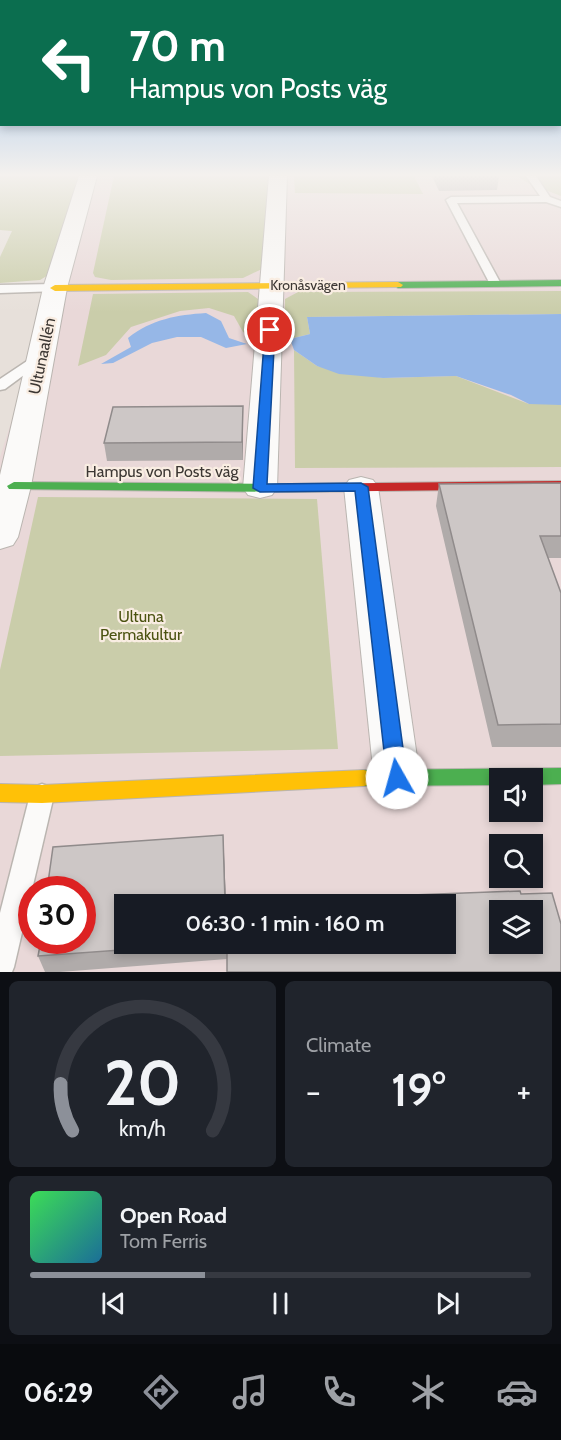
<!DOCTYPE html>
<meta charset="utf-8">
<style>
body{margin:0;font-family:Cabin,sans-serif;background:#20242c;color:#f1f3f6;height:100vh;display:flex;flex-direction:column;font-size:22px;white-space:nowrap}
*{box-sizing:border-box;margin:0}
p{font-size:20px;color:#9ea1a6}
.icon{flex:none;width:33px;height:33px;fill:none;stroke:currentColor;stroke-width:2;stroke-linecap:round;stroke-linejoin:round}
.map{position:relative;height:972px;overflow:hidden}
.sheet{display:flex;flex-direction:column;gap:9px;padding:9px;background:#0d0f14;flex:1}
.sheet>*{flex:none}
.hud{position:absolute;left:0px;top:0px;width:561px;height:126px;box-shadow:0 3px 9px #0003;background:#0b6e4f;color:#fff;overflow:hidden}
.fabs{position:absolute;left:489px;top:768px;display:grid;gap:12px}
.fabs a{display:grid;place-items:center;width:54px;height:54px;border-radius:0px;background:#171b24;box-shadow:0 3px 9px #0003;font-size:30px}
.speed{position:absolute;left:18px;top:876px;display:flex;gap:12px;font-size:30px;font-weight:700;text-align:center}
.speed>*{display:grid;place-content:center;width:78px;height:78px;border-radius:50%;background:#171b24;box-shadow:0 3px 9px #0003;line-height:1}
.speed .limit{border:9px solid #d22;background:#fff;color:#111}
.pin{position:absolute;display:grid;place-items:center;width:51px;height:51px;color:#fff;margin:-26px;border:3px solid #fff;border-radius:50%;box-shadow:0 2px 6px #0007}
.me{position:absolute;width:66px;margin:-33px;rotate:353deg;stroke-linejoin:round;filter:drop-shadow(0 0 4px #0008)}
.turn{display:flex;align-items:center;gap:21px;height:126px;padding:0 30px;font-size:27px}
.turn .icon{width:78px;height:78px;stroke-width:2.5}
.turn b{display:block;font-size:42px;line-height:51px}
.big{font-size:45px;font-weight:600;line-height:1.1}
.sheet .card{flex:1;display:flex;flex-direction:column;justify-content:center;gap:9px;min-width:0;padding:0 21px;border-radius:9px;background:#20242c}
.sheet .dial{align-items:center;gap:0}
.dial svg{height:156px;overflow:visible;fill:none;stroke:#363941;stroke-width:7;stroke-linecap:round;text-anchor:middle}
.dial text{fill:#f1f3f6;stroke:none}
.song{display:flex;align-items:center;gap:18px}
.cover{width:72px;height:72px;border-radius:9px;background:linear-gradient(135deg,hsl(130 70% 55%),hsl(200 70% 35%))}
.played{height:6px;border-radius:3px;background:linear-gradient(90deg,#8c9099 35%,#363941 35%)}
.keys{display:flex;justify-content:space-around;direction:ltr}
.heat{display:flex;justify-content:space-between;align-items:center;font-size:33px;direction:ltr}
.sheet .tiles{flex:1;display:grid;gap:9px;grid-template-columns:1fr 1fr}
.card:last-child{grid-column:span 2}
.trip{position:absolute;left:114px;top:894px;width:342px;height:60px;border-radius:0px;background:#171b24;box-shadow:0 3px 9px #0003;font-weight:600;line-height:60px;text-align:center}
.tab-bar{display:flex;height:96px;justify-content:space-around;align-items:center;background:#090b0e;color:#9ea1a6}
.tab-bar .icon{width:42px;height:42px}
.tab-bar .current{color:#8c9099}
.tab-bar b{font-size:27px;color:#f1f3f6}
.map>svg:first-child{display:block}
</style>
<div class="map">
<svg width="561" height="972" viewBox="0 0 561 972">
<rect width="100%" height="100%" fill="#e7e0da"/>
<path fill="#e9d8d8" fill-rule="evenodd" d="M90 176H561V972H0V457ZM500 778H532V812H500ZM500 844H532V878H500ZM32 890H82V940H32ZM124 904H446V944H124ZM500 910H532V944H500Z"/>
<g fill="#cacdaa">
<path d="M0 176H80L55 271 40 280 0 283V257L12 231 0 230Z"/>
<path d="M114 176H270L262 269 243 278 111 280 95 277 93 273Z"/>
<path d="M294 176H414L423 194 295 193Z"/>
<path d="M517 176H561V196L530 184Z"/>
<path d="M561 291V314L307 317 310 334 290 339 284 333 285 299 298 292Z"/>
<path d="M248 292 261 301 258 339 243 332 234 316 209 308 180 311 131 327 106 355 78 366 93 294Z"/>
<path d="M294 350 317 366 383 378 456 376 529 404H561V467L295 468Z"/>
<path d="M38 497 317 499 338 749 0 756V670Z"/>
</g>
<g fill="#96b7e7">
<path d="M206 313 221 321 229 338 247 344 226 348 201 337H177L152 343 113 363 101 364 131 347 128 338C152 319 177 315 206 313Z"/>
<path d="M561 314V405L529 404 511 395 456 376 383 378 339 374 317 366 294 350 290 339 310 334 307 317Z"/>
</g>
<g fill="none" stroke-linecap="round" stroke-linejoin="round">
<defs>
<g id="lane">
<path d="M526 176H536L550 197 561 201V207L546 202 457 203 501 284 499 286H491L446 200 451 197 540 196Z"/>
<path d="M55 284 61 288 59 291 0 293V285Z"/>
<path d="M42 351 49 355 47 358 5 389 0 390V379Z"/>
<path d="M42 784 50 787 54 795 14 967 12 972H0V913L30 795 34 787Z"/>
</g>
<g id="street">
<path d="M79 176H97L67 288 31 486 18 537 13 545 0 549V475L43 288Z"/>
<path d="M269 176H287L277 488 272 495 260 498 248 495 243 488Z"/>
<path d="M361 477 373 480 378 487 420 778 413 793 397 799 381 793 374 778 344 487 349 480Z"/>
</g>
<g id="fast">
<path d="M561 280V286L398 288 393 285 398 282Z"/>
<path d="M14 482 290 484 297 488 290 492 9 489 7 486Z"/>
<path d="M561 768V784L532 785V778H500V785L364 786 357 784 354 778 357 772 364 770Z"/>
</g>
<g id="slow">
<path d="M398 282 403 285 401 287 55 291 50 288 55 285Z"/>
<path d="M364 770 371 772 374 778 371 784 364 786 42 803 0 802V784L42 785Z"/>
</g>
<path id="jam" d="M561 481V489L290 492 283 488 290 484Z"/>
</defs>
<use href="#lane" stroke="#bab5b0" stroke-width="3"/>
<use href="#street" stroke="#bab5b0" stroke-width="2"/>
<use href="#fast" stroke="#bab5b0" stroke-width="2"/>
<use href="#slow" stroke="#bab5b0" stroke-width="2"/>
<use href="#jam" stroke="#bab5b0" stroke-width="2"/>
<use href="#lane" fill="#fbfaf9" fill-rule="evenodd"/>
<use href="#street" fill="#fbfaf9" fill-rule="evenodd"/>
<use href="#fast" fill="#4caf50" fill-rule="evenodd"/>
<use href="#slow" fill="#ffc107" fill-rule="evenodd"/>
<use href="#jam" fill="#c62828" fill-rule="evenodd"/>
</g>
<g fill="#b0abaa" fill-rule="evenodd">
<path d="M432 176H499L497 190 439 191Z"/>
<path d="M243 406V460L107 461 104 443Z"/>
<path d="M561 483V558H548L561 593V747H492L436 506 439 484Z"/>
<path d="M223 835 226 902 520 891 521 894 552 893 561 924V972H227V959L60 972H45L38 956 41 940H82V890H47L53 847ZM124 904H446V944H124ZM500 910H532V944H500Z"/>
</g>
<g fill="#908b8b">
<path d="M243 406V460L242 442Z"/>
<path d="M223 835 224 853 226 904H225Z"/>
</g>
<g fill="#cdc7c6" stroke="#908b8b" stroke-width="1.5" fill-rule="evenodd">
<path d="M243 406 242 442 104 443 113 407Z"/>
<path d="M561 483V536H540L561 593V724L498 725 439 484Z"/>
<path d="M223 835 225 902 520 891 521 894 552 893 561 924V972H227V944H446V904H124V944H204L38 956 41 940H82V890H47L53 847ZM500 910H532V944H500Z"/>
</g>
<linearGradient id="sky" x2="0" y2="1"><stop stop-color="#87b5e8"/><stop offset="0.56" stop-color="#f4f1ee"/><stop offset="1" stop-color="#f4f1ee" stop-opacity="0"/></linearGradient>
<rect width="561" height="312" fill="url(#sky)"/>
<path fill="#1a73e8" stroke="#114b97" stroke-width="1.5" d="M270 327 275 330 267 484 361 483 368 487 407 778 404 784 397 787 390 784 387 778 355 491 260 492 253 488 265 330Z"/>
<g text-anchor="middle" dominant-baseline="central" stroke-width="4.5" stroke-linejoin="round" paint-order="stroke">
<g font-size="14" fill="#3c3733" stroke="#f9ede2">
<text x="308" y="285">Kronåsvägen</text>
</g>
<g font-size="16" fill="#3c3733" stroke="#f9ede2">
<text transform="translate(42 356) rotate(-78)">Ultunaallén</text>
<text x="162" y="471">Hampus von Posts väg</text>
</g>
<g font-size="16" fill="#4b5311" stroke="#f9ede2">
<text x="141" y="616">Ultuna<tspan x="141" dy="18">Permakultur</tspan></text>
</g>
</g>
</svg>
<div class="fabs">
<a><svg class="icon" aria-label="sound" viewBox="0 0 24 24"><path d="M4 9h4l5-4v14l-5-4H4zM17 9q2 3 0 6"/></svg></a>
<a><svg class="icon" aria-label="search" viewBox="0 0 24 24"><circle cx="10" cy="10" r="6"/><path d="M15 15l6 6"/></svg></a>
<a><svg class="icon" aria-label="layers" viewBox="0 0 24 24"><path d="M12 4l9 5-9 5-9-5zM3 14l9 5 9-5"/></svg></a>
</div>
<div class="speed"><div class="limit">30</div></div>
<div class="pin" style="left:270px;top:330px;background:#d93025"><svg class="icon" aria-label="arrive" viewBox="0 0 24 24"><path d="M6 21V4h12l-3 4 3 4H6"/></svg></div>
<svg class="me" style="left:397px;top:778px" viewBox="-20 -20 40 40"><circle r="19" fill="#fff"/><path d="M0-13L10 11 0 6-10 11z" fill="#1a73e8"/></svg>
<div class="trip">06:30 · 1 min · 160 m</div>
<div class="hud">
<div class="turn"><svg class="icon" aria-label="left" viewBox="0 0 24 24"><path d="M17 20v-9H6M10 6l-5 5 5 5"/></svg><div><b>70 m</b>Hampus von Posts väg</div></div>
</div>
</div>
<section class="sheet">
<div class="tiles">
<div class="card dial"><svg viewBox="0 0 100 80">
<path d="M14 69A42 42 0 1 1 86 69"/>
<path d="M14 69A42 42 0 0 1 8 45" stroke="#8c9099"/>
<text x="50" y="56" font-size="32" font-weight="700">20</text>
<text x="50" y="72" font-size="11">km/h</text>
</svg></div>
<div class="card"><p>Climate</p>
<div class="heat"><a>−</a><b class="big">19°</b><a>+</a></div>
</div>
<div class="card">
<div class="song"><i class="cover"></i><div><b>Open Road</b><p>Tom Ferris</p></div></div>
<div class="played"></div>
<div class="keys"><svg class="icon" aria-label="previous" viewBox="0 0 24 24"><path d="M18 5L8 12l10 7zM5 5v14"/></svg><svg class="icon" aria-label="pause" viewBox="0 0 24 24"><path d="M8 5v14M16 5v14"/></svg><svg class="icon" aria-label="next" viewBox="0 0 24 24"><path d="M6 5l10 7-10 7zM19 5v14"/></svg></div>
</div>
</div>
</section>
<nav class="tab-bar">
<b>06:29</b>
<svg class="icon current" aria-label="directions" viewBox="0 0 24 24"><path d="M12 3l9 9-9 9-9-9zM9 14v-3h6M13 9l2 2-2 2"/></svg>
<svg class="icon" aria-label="music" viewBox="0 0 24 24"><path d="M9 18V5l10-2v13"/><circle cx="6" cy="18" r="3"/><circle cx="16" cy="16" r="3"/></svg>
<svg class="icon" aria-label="phone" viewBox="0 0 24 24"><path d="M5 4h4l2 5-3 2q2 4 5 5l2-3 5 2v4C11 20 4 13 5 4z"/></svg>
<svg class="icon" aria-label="climate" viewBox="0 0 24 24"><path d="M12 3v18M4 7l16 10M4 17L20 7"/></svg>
<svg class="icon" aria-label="car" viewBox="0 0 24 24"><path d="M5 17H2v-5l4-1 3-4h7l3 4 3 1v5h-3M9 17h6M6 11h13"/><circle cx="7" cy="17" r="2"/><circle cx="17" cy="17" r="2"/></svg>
</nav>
